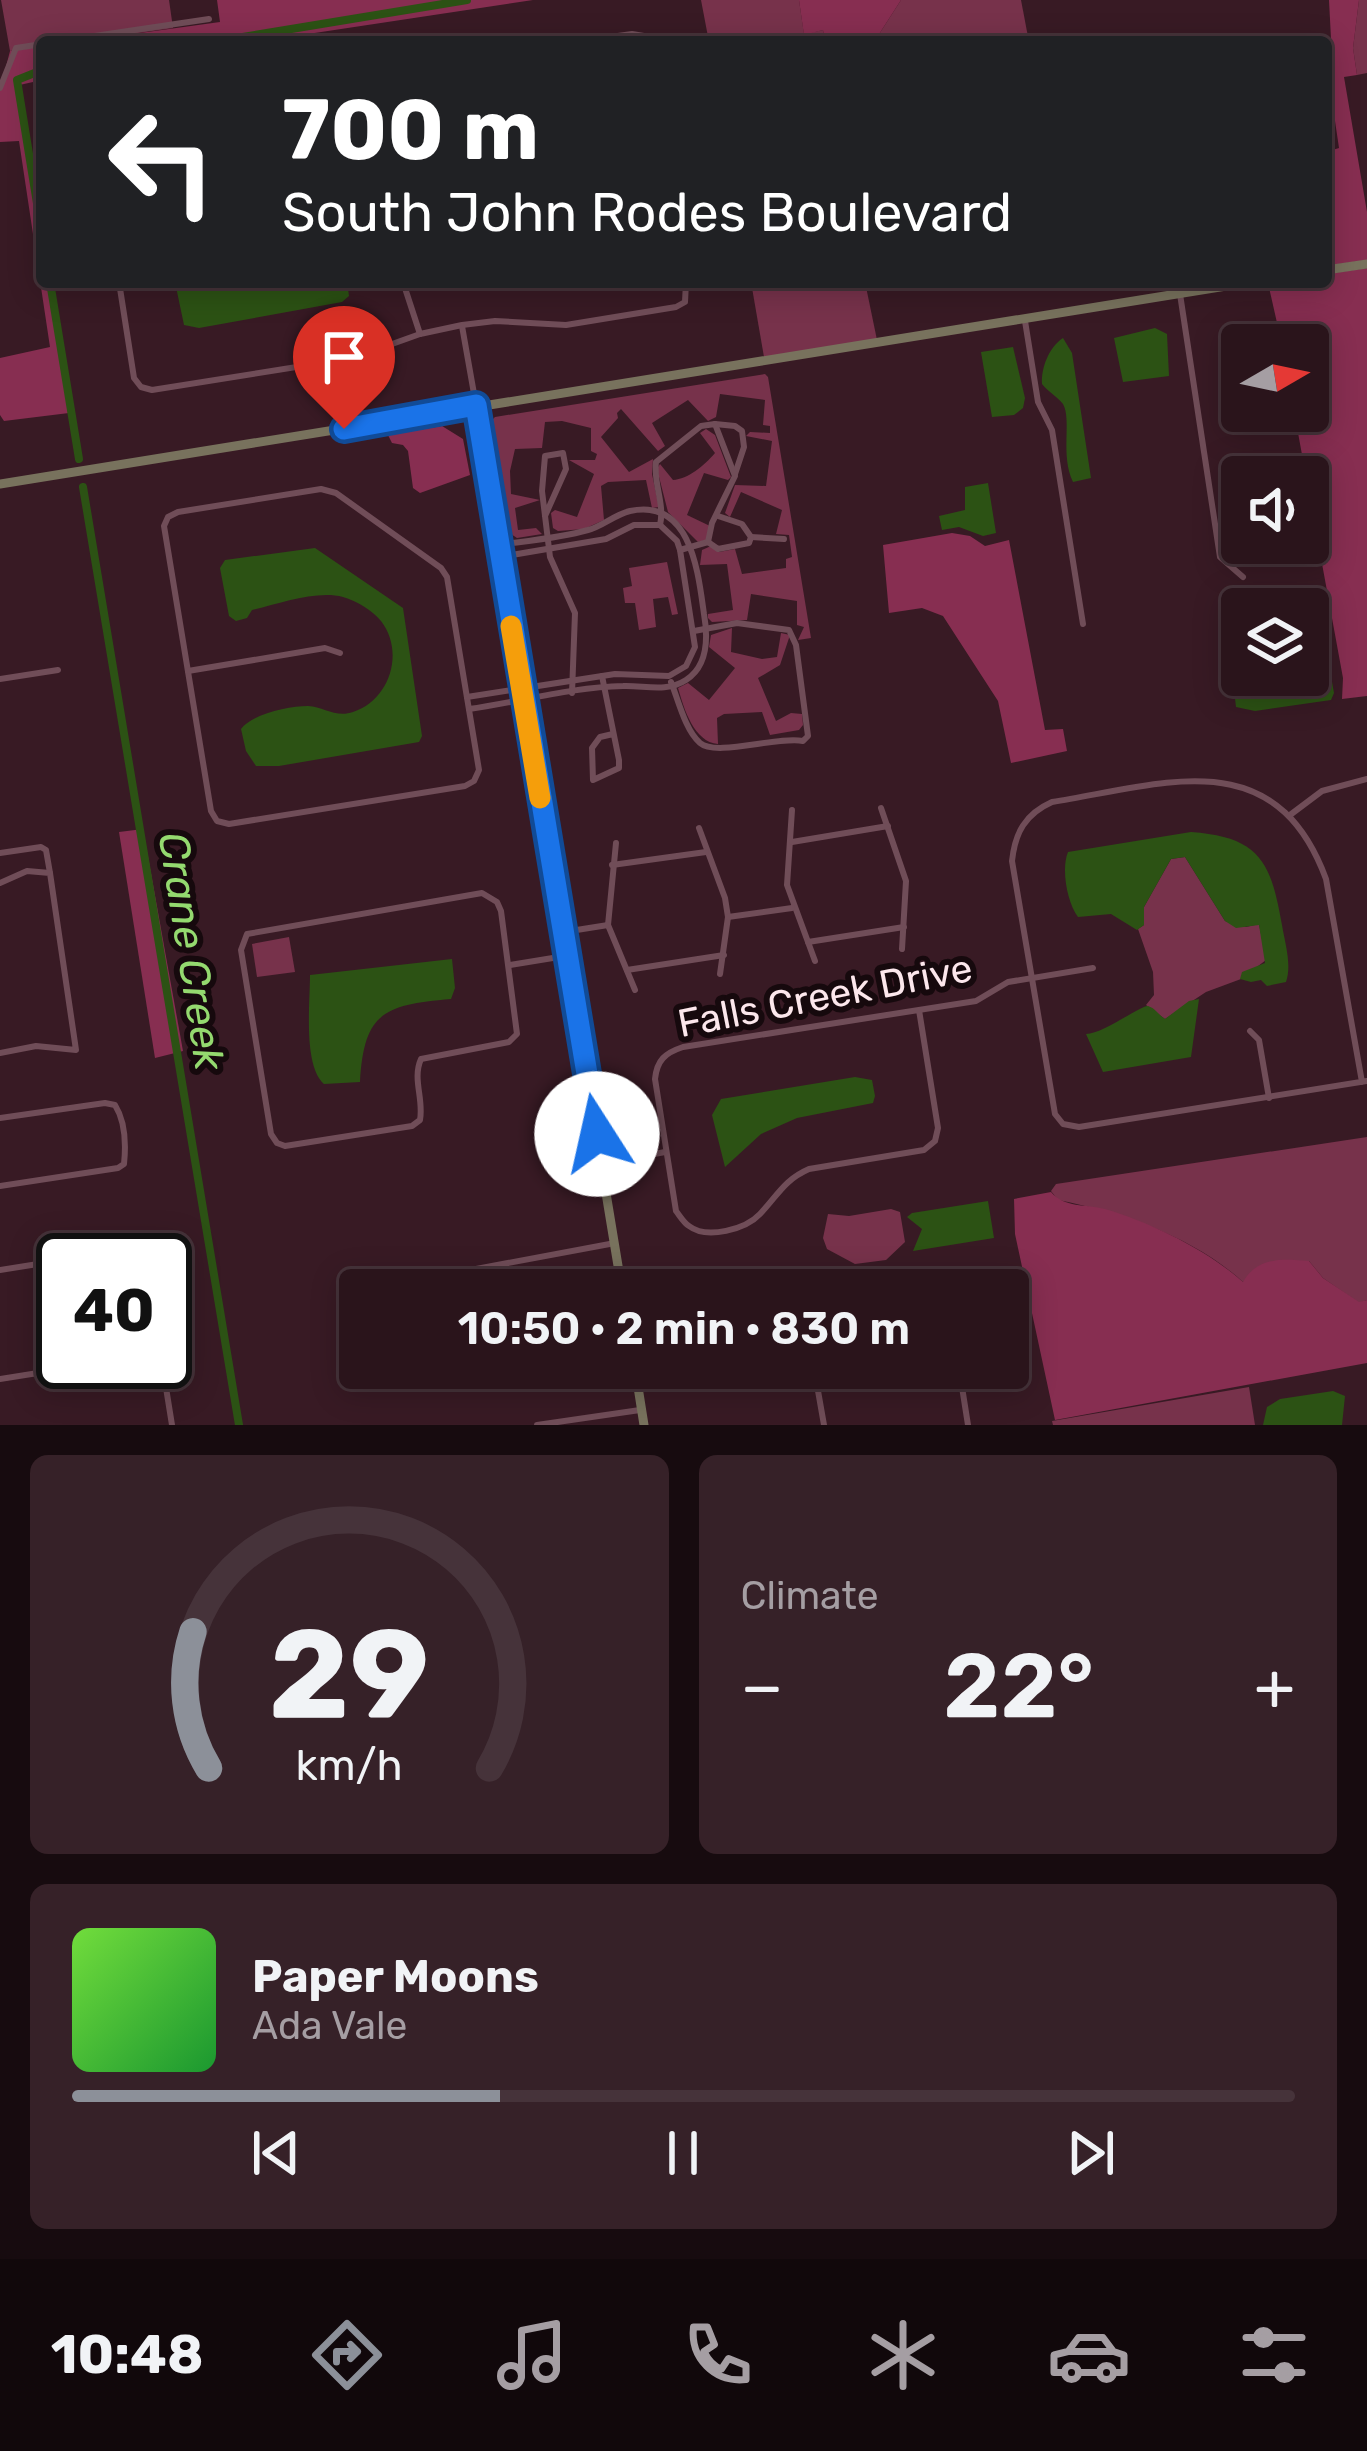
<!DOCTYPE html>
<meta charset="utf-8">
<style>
body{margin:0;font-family:Rubik,sans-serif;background:#362128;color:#f1f3f6;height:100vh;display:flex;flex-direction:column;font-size:45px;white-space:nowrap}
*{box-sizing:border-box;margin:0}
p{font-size:39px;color:#a59ea3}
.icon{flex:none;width:66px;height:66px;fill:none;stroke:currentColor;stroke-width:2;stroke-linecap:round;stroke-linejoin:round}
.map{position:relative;height:1425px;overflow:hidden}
.sheet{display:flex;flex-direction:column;gap:30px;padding:30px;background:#170b0f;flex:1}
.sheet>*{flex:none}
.banner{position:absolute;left:36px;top:36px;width:1296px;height:252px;border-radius:12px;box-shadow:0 6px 30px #0003,0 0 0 3px #46333a;background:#202124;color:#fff;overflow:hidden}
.needle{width:78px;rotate:81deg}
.tools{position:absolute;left:1221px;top:324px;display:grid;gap:24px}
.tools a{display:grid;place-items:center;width:108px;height:108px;border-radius:12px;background:#2a141b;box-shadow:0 6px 30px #0003,0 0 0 3px #46333a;font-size:60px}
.speed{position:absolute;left:36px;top:1233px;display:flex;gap:24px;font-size:60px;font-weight:700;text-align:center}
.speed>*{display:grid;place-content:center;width:156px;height:156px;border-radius:50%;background:#2a141b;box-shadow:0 6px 30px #0003,0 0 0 3px #46333a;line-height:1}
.speed .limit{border:6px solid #111;border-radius:18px;background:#fff;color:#111}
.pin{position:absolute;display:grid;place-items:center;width:102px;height:102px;color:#fff;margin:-123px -51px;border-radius:50% 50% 50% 0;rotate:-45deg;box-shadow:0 0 12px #0007}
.pin .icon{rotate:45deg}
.me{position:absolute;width:132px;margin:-66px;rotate:350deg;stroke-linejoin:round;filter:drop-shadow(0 0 9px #0008)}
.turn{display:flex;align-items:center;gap:42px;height:252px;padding:0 48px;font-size:54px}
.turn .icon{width:156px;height:156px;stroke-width:2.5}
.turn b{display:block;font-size:84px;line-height:102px}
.big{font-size:90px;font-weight:600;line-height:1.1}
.sheet .card{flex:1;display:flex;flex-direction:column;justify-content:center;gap:18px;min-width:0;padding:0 42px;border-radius:18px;background:#362128}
.sheet .dial{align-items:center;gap:0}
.dial svg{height:312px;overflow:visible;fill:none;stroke:#46333a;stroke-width:7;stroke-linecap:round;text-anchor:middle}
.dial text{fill:#f1f3f6;stroke:none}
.song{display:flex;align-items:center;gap:36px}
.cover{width:144px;height:144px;border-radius:18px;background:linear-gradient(135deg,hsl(100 70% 55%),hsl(130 70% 35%))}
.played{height:12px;border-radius:6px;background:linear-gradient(90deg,#8c9099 35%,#46333a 35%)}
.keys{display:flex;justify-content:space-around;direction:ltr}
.heat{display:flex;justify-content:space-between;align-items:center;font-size:66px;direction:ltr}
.sheet .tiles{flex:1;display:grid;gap:30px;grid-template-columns:1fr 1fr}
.card:last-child{grid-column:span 2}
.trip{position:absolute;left:339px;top:1269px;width:690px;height:120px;border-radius:12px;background:#2a141b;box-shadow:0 6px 30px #0003,0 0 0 3px #46333a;font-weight:600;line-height:120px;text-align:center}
.menu{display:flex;height:192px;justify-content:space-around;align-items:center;background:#11080b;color:#a59ea3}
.menu .icon{width:84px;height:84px}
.menu .active{color:#8c9099}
.menu b{font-size:54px;color:#f1f3f6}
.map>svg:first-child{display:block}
</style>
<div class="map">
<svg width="1367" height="1425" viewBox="0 0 1367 1425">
<rect width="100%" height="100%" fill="#381a24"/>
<g fill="#77324b">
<path d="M1 0H169L173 28 74 42H42V46L10 51Z"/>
<path d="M701 0H799L804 34 823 30 825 42H709Z"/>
<path d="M901 0H1021L1029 42H874Z"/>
<path d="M1359 0H1367V73L1357 75 1353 48Z"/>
<path d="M751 282H865L877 340 764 357Z"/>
<path d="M765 374 768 377 811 638 798 640 804 627 797 625V601L751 594 747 620 712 622 708 618V614L733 610 727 564 700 565 702 550 711 546 719 552 735 549 742 574 786 568V559L792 557 789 535 776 534 782 510 741 492 730 517 725 513 735 485 766 486 772 441 746 436 750 432 770 433V426L763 425 765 400 720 394 716 417 708 421 688 400 652 423 665 446 658 451 621 409 617 413 618 418 601 437 629 472 653 459 652 474 659 507 652 508 646 480 608 482 601 486 604 520 584 529 558 531 553 528 551 513 555 510 577 517 594 474 569 460H595L597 454 591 451V428L562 421 545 422 542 448 515 449 510 471 511 494 540 500 515 508 518 530 536 528 542 534 517 538 508 532 489 423 495 417Z"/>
<path d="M706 429 715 435 731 477 728 480 704 473 687 515 710 526 707 540 698 542 668 512 657 469 660 464 673 480C688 479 704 466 715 453L700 433Z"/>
<path d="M667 562 678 614 672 615 668 597 653 599 656 627 639 630 635 603H625L623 588 632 586 629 568Z"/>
<path d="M732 628 731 652 762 659 777 657 781 633 790 635 780 665 758 678 776 721 791 713 802 714 803 725 799 730 770 735 762 712 724 714 717 718 718 744C694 742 684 709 678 688L688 683 709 700 735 668 709 647 711 635Z"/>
<path d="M1185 857 1225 921 1246 927 1259 924 1266 960 1241 979 1206 992 1165 1019 1146 1005 1154 995 1153 972 1138 929 1144 925V907L1171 859Z"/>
<path d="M289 937 295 972 257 977 252 944Z"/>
<path d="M1367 1137V1300L1359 1303 1323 1278 1309 1261 1243 1282C1194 1237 1123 1213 1058 1200L1051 1191 1056 1184Z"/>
<path d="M891 1209 900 1212 905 1242 886 1260 855 1264 827 1249 823 1238 828 1214 849 1216Z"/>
<path d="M1249 1387 1255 1425H1053L1052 1421Z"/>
</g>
<g fill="#872e51">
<path d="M217 0H533L255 42H74L220 22Z"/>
<path d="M799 0H901L874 42H825L823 30 804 35Z"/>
<path d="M1329 0H1359L1353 48 1357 75 1344 77 1367 212V260L1326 266V152L1339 148 1326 60 1332 58Z"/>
<path d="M42 46V80L15 86 42 236V282H49L69 413 4 421 0 415V358L50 347 19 141 0 142V90L10 51Z"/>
<path d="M1367 268V696L1342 699 1343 678 1294 411H1308V345H1282L1268 283 1326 282V274Z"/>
<path d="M442 426 463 439 470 475 420 493 413 488 408 451 403 445 392 443 388 435Z"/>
<path d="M952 533 970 536 985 546 1009 540 1045 730 1063 729 1067 751 1011 763 998 701 943 616 922 608 889 613 883 545Z"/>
<path d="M143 829 183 1051 155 1058 119 832Z"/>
<path d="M1051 1192C1064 1208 1086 1204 1105 1209 1150 1222 1209 1251 1243 1282 1258 1256 1283 1259 1309 1261L1323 1278 1359 1302 1367 1300V1363L1055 1420 1015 1234 1014 1199Z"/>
</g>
<g fill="#2c5214">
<path d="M175 282H347L349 296 342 302 199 328 184 325Z"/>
<path d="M1155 328 1167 334 1169 376 1123 382 1114 338Z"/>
<path d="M1063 338 1072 353 1091 478 1073 482C1060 455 1072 420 1063 404 1058 397 1047 391 1042 384 1041 368 1049 347 1063 338Z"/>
<path d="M1013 347 1025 398 1023 408 1014 415 992 417 981 352Z"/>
<path d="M988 483 996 533 983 536 959 527 942 530 939 516 965 510V487Z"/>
<path d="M315 548 403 608 422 736 419 742 279 766H256L246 751 241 729C252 714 289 706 308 706 324 707 336 718 353 712 390 700 405 652 381 621 372 610 357 601 343 597 316 590 279 604 252 610L247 618 236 621 229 616 220 568 225 560Z"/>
<path d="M1322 665 1330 670 1334 693 1331 700 1255 711 1236 707 1234 690 1255 689 1256 676 1308 675V668Z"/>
<path d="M1191 832C1261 837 1271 863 1282 925 1285 943 1292 965 1286 982L1267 986 1261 980 1251 982 1240 979 1242 972 1265 963 1259 925 1236 928 1225 921 1185 857 1171 859 1144 907V925L1137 930 1111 914 1078 917C1067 902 1061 869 1068 852Z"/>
<path d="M452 959 455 988 451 999C384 1005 364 1012 360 1082L324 1084C303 1065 310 1004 310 975Z"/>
<path d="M1199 999 1191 1057 1103 1072 1086 1034C1103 1034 1141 1005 1148 1006 1155 1008 1159 1015 1165 1019L1189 1001Z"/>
<path d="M855 1077 872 1080 875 1096 873 1103 797 1118 761 1134 725 1167 712 1115 721 1099Z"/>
<path d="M988 1201 994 1238 913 1251 922 1229 907 1217 912 1213Z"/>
<path d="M1333 1391 1345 1396 1342 1425H1263L1267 1407 1280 1399Z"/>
</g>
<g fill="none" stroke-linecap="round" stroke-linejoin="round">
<g stroke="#2c5214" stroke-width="8">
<path d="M212 42 467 0"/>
<path d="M42 70 17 80 42 234"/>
<path d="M50 282 79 459"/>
<path d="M83 487 239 1425"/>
</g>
<g stroke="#704d58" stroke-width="6">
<path d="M54 42 209 19"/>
<path d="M575 42 632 34 644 36 647 42"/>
<path d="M0 88 16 48 42 44"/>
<path d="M119 282 134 378 141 387 152 390 353 358 420 334 462 325 495 321 566 325 676 307 685 302 686 282"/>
<path d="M403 282 420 334"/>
<path d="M1180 294 1220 557 1243 577"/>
<path d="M1025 321 1038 402 1052 430 1083 624"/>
<path d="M462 326 476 405"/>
<path d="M715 424 735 426 742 431 744 447 735 474"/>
<path d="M321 489 336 493 441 568 447 577 479 770 474 781 465 786 229 824 217 821 211 811 164 526 168 517 178 512Z"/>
<path d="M545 516 566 469 563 453 545 456 542 491 550 557 575 613 572 693"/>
<path d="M660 525C665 503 653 483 656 462L701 426 715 424 735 476 712 523 708 542 680 550"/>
<path d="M751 537 784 539"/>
<path d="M708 542 718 549 749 543 751 537 742 524 718 516"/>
<path d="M188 671 325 648 340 653"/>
<path d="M602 676 619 760V768L593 780 592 748 600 737 613 734"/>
<path d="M0 679 58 670"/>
<path d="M671 682C678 699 685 730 700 743 716 757 777 736 803 741L808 736 796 645 789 630 737 623 694 631"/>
<path d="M467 697 615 674 669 676 686 666 695 647 680 550 677 541 660 525H634L606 539 500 557"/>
<path d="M469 709C519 702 572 687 623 686 644 685 666 693 686 680 708 666 708 637 704 614 698 572 691 498 630 511 614 515 603 526 588 530 560 538 527 541 498 545"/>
<path d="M881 808 906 881 902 949"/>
<path d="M792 810 787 885 815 961"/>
<path d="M1290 815 1322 791 1367 779"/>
<path d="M699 828 725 898 728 917 720 974"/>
<path d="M792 842 888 826"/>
<path d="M616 843 608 925 635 990"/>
<path d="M0 853 41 847 46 850 50 873"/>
<path d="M612 865 706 852"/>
<path d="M0 883 27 871 50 873 76 1050 36 1046 0 1053"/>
<path d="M482 893 497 902 501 911 517 1034 509 1042 421 1059C412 1079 424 1099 420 1120L412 1126 285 1146 277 1143 271 1134 241 950 247 934Z"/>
<path d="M728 917 792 908"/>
<path d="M564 932 608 925"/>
<path d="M808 942 904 927"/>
<path d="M510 965 565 956"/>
<path d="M627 970 724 955"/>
<path d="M919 1010 938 1128 935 1141 924 1150 809 1169C784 1180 778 1195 760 1214 746 1229 707 1240 689 1226 684 1223 680 1216 676 1211L655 1079C657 1060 665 1053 683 1047L976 1001 1008 982 1093 968"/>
<path d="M1250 1031 1259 1040 1269 1098"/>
<path d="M1362 1082 1326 879C1275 741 1165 784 1052 802 1025 814 1015 833 1012 861L1055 1114 1063 1124 1079 1127 1367 1081"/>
<path d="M0 1118 105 1103 115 1105C125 1121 126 1145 124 1164L118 1168 0 1186"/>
<path d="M602 1164 665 1152"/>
<path d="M65 1260 140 1248"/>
<path d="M0 1270 63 1260"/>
<path d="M364 1290 615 1243"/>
<path d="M349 1293 360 1291"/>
<path d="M157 1362 163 1369 172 1425"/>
<path d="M814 1368 824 1425"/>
<path d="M959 1368 968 1425"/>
<path d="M0 1379 107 1362"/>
<path d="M537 1425 640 1410"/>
</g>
<g stroke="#78725d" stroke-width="9">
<path d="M1326 270 1367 264"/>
<path d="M476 405 622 1290"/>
<path d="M0 484 1251 282"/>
<path d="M635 1368 644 1425"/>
</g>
</g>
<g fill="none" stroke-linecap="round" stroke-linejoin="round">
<defs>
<path id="route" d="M344 429 476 405 597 1134"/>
</defs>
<use href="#route" stroke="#114b97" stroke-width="30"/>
<use href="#route" stroke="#1a73e8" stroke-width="21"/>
<path stroke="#f59e0b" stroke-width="21" d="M511 626 540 798"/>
</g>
<g text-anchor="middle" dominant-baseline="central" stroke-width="12" stroke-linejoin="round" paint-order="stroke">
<g font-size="39" fill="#fce7ec" stroke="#16090d">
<text transform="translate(825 996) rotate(-11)">Falls Creek Drive</text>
</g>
<g font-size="42" font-style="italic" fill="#94d96f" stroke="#16090d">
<text transform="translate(191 951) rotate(81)">Crane Creek</text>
</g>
</g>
</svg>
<div class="tools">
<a><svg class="needle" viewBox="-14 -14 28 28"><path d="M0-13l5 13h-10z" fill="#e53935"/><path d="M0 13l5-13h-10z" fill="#a59ea3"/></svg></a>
<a><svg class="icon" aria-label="sound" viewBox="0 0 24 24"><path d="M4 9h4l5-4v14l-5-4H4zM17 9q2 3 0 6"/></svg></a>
<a><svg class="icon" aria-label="layers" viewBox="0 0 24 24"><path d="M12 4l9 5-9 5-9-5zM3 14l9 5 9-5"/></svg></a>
</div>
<div class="speed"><div class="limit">40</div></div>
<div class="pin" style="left:344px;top:429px;background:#d93025"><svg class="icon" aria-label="arrive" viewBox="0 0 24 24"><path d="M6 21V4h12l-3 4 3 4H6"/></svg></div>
<svg class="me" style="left:597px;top:1134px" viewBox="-20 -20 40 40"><circle r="19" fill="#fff"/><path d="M0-13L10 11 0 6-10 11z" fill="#1a73e8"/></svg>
<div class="trip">10:50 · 2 min · 830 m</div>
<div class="banner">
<div class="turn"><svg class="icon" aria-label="left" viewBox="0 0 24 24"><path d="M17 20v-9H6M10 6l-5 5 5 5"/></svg><div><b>700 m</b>South John Rodes Boulevard</div></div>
</div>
</div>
<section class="sheet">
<div class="tiles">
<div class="card dial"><svg viewBox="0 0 100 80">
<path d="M14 69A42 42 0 1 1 86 69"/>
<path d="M14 69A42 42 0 0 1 10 34" stroke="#8c9099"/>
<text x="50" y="56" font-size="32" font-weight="700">29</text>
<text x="50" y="72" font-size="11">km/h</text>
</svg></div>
<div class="card"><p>Climate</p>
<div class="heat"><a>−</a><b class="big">22°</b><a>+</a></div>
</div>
<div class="card">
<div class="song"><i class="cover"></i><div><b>Paper Moons</b><p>Ada Vale</p></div></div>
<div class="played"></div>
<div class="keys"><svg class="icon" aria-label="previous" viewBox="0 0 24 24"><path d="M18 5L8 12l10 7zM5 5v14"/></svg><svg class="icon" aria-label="pause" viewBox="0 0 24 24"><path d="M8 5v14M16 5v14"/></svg><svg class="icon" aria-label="next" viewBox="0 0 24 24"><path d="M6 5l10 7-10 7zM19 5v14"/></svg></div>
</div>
</div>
</section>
<nav class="menu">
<b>10:48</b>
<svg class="icon active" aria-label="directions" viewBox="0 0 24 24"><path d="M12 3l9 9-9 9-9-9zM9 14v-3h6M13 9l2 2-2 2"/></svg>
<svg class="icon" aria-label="music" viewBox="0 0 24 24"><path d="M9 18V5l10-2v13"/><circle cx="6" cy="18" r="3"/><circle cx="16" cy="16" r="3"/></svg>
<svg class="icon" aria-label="phone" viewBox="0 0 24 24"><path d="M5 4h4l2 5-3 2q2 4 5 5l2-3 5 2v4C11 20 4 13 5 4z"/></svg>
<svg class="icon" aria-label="climate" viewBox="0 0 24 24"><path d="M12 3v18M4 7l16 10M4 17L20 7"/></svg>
<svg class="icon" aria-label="car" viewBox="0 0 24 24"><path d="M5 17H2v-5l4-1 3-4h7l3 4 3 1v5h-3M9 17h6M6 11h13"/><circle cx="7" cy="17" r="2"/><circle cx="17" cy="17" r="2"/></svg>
<svg class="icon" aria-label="filters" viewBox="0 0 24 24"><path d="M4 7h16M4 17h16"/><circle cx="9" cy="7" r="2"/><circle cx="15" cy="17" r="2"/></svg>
</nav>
